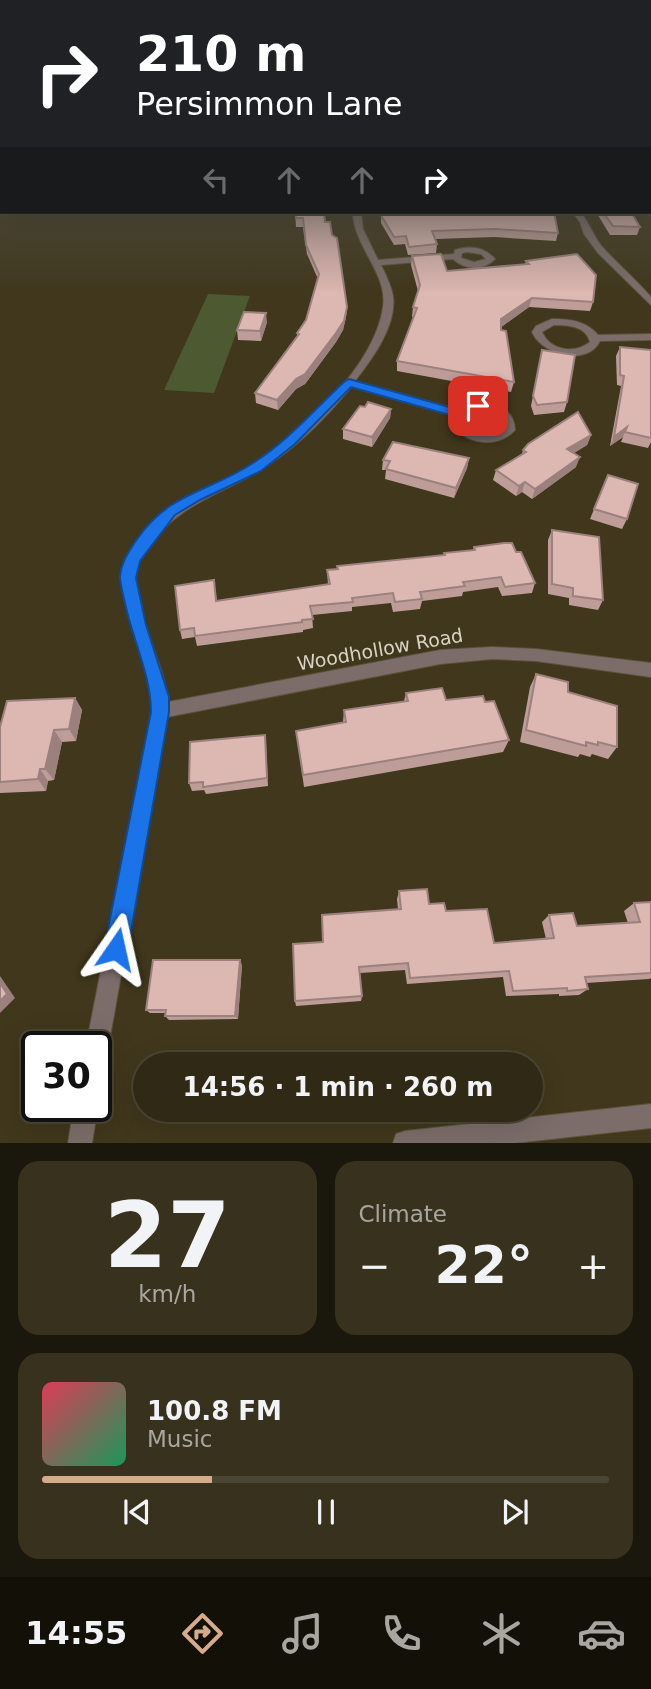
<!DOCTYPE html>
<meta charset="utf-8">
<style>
body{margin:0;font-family:"DejaVu Sans",sans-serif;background:#38311e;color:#f1f3f6;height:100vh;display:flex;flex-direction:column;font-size:26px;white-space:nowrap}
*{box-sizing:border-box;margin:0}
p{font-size:23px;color:#a8a6a0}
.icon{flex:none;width:38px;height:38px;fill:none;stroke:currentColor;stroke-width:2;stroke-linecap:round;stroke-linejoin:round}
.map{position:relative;height:1143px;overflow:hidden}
.details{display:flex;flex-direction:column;gap:18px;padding:18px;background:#1a170c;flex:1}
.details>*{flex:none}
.banner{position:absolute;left:0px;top:0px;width:651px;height:214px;box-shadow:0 7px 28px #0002,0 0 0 2px #4b4534;background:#202124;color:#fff;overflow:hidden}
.speed{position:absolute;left:21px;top:1031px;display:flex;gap:14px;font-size:35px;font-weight:700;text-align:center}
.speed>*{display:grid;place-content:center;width:91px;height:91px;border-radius:50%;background:#302915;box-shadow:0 7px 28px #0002,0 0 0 2px #4b4534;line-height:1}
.speed .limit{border:4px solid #111;border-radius:10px;background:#fff;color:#111}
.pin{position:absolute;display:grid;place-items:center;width:60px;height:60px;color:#fff;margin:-30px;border-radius:14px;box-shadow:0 4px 10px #0006}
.me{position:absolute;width:77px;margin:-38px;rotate:11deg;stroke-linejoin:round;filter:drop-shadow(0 0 5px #0008)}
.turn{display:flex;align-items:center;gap:24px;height:147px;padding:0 21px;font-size:32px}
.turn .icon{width:91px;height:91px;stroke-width:2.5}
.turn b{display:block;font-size:49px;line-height:60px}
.lanes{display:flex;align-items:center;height:66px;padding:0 21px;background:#0003;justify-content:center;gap:35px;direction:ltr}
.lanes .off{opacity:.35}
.big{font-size:52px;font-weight:700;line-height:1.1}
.details .card{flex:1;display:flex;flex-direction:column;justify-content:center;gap:10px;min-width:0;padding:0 24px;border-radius:21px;background:#38311e}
.details .dial{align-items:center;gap:0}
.dial b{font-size:91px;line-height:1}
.song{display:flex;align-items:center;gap:21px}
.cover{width:84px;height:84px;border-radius:10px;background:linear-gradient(135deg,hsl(350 70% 55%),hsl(150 70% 35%))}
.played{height:7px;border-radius:4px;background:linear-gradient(90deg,#d6ab8b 30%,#4b4534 30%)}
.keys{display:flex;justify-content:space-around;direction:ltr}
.heat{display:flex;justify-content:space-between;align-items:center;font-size:38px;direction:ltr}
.details .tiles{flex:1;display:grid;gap:18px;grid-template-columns:1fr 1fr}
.card:last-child{grid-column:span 2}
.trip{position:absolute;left:133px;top:1052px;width:410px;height:70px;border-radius:35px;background:#302915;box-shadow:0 7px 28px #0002,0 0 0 2px #4b4534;font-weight:700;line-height:70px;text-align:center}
.menu{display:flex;height:112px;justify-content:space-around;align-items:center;background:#131008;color:#a8a6a0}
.menu .icon{width:49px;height:49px}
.menu .current{color:#d6ab8b}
.menu b{font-size:32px;color:#f1f3f6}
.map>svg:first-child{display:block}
</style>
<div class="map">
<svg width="651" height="1143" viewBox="0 0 651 1143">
<rect width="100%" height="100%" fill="#40371c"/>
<path fill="#4d5930" d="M208 294 250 296 214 393 164 390Z"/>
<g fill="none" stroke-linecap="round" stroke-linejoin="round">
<defs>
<g id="service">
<path d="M0 149 2 150V154L0 153Z"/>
<rect x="0" y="166" width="2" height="4"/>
<rect x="0" y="179" width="2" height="4"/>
</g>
<g id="minor">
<rect x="0" y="189" width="2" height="4"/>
<path d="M353 212H361L363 229 378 260 454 254 455 250C471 245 484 247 495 259 483 271 465 270 453 259L381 265C386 275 391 285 393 296 397 326 372 359 355 381L456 409C476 399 514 400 515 430 497 449 468 445 452 425L451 415 351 387C329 414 303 441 274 461 228 494 182 499 147 548 141 557 135 566 135 578 136 618 164 661 168 702L440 650 492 647 536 649 651 663V677L536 661 492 659 440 664 167 717 107 1054 104 1062 96 1065V1046H86L152 711C150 673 134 639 126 603 123 592 120 582 122 571 124 559 132 548 139 539 171 497 212 490 254 464 301 434 375 366 383 307 388 273 353 246 353 212ZM467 252 481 254 486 259 474 262 461 258 462 253ZM472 410C486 408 502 412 503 429 489 439 473 435 462 423V415Z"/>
<path d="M572 212H580C590 223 593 237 604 249 619 265 636 280 651 297V305L598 253 584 234 580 222Z"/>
<path d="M552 319C570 319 586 321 598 335L651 334V340L600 341C587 367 542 355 532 332L536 326ZM554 325C568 325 586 326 590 342 575 354 550 351 542 332Z"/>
<path d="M96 1102 98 1106 92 1143H68L74 1106H96Z"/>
<path d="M651 1104V1128L515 1143H393L396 1134 405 1131Z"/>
</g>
</defs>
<use href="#service" stroke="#5c533a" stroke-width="2"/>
<use href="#minor" stroke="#5c533a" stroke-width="2"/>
<use href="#service" fill="#7c6d6a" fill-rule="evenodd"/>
<use href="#minor" fill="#7c6d6a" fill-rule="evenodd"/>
</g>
<g fill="#be9d99">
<path d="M295 212H324L325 222 347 307 346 317 343 330 336 342 305 384 296 389 278 410 256 403 255 393 297 336V333L306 320 318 279 307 254 303 227H296Z"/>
<path d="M596 212H631L640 227 637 235H610Z"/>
<path d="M381 215 558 233 556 241 494 237 435 239 437 244 436 253 408 255 405 244 394 245 381 223Z"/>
<path d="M412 256 447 271 525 264 526 261 593 302 590 311 529 307 501 327 514 382 511 392 397 371V361L414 317H412L413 307 418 291 411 265Z"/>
<path d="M267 322 261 341 238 340 237 330Z"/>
<path d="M620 347 651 350V442L648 448 621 442 623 437 610 446 621 386 617 385 616 356Z"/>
<path d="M542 350 567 402 564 412 534 415 531 406Z"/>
<path d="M365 407 391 409 390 418 372 447 343 439V429Z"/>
<path d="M591 435 587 445 574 453 576 467 532 499 522 492 516 496 493 480 496 470 522 454 523 450Z"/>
<path d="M469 458 467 468 454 498 385 479 386 470H382L383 460Z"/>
<path d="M608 475 627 519 622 529 590 519Z"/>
<path d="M552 530 603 600 598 610 569 605V598L548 594V540Z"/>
<path d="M474 547 516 552 535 583 532 593 502 596 498 587 463 592 462 596 422 601 420 609 393 612 391 603 352 607V611L312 615 313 628 303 630V632L197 646 195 637 182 639 180 630 214 580 217 601 328 585 327 570 337 569V566L444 555V553L473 550Z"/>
<path d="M536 674 617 747 608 759 592 754 590 757 580 754 578 757 520 742 530 687Z"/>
<path d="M406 693 446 700 485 702 509 740 503 752 304 787 296 731 343 722 344 710 404 701Z"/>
<path d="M75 698 82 710 76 741 62 742 54 780 48 781 46 791 0 793V727Z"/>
<path d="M266 743 268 786 206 794 204 790 192 791 189 783Z"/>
<path d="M399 891 446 911 494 943 546 939 542 922 549 915 577 926 628 923 624 911 634 903 651 902V978L649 979 586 983 588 989 579 995 559 996V994L506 996 503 977 407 984 405 970 360 973 362 996 361 1001 296 1006 295 1001 323 942 398 909 397 899Z"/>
<path d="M242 965 238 1019 169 1020 165 1016 166 1013H150L146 1010Z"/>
</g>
<g fill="#9b807d">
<path d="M532 298 529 307 500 328 501 319Z"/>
<path d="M347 307 346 317 343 330 336 342 305 384 296 389 278 410 277 400Z"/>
<path d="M266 313 267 322 261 341 260 331Z"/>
<path d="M391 409 390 418 372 447V437Z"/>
<path d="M627 427 623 437 610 446 614 437Z"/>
<path d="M591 435 587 445 564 459 567 449Z"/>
<path d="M580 457 576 467 532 499 535 489Z"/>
<path d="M469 458 467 468 454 498 456 488Z"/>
<path d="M525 482 522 492 516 496 519 486Z"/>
<path d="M75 698 82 710 76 741 69 729Z"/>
<path d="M54 730 62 742 54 780 45 769Z"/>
<path d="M40 769 48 781 46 791 38 779Z"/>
<path d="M240 960 242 965 238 1019 235 1016Z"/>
<path d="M0 976 15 998 0 1013Z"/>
</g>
<g fill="#ddb7b2" stroke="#9b807d" stroke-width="2">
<path d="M295 212H324L325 222H330L332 235 337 238 347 307 344 321 336 333 305 374 296 379 277 400 255 393 299 334 297 333 306 320 319 274 306 245 303 218H296Z"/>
<path d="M383 212H554L558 233 495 229 432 231 437 244 409 247 406 236 394 237 381 215Z"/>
<path d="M603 212H631L640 227 613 226Z"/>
<path d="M441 254 447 271 529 264 526 261 577 254 596 275 593 302 532 298 501 319V330L506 331 514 382 397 361 417 308 413 307 420 285 412 256Z"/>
<path d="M244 312 266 313 260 331 237 330Z"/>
<path d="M620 347 651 350V438L625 432 627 427 614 437 624 376 620 375Z"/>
<path d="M542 350 575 355 567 402 537 405 533 396Z"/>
<path d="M368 402 391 409 372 437 343 429 360 406 365 407Z"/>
<path d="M578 412 591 435 567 449 580 457 535 489 525 482 519 486 496 470 526 452 523 450 528 444Z"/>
<path d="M393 442 469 458 456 488 386 469 390 461 383 460Z"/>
<path d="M608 475 638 484 627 519 594 509Z"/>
<path d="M552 530 599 537 603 600 573 596V588L552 584Z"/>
<path d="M504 543H512L516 552H521L535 583 505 587 501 577 463 582 465 586 420 592 422 599 395 602 393 593 352 598 353 602 310 606 313 619 302 620V622L195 636 194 628 180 630 175 586 214 580 216 601 330 584 327 570 338 569 337 566 445 555 444 553 475 550 474 547Z"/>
<path d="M536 674 568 682V692L617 706V747L598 742V745L586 742V746L526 730Z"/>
<path d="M442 688 446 700 483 696 485 702 494 701 509 740 303 775 296 731 346 722 344 710 408 701 406 693Z"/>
<path d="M75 698 69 729 54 730 45 769H40L38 779 0 782V727L7 701Z"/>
<path d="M265 735 267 778 203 787V782L189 783 190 742Z"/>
<path d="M427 889 429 904 444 903 446 911 487 909 494 943 554 938 549 915 573 913 577 926 640 922 634 903 651 902V973L585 977 588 989 567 991V988L513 991 509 971 410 978 408 963 359 967 362 996 295 1001 293 944 323 942 322 915 401 909 399 891Z"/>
<path d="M153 960H240L235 1016H165L166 1010H146Z"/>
<path d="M0 983 7 994 0 1001Z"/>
</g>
<linearGradient id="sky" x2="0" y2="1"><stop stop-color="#231e0f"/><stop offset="0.45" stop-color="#53534b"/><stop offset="1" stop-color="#53534b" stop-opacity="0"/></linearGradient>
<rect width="651" height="293" fill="url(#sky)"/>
<path fill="#1a73e8" stroke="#114b97" stroke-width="2" d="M349 379 456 409C464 404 476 398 485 406L457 417 351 387 295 444 261 471 200 500 175 515 140 561 136 578 146 625 169 697V712L128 949 124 957 116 961 107 957 104 949 151 712C151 675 132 638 125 603 123 594 120 584 120 576 121 563 128 553 135 542 169 491 208 493 253 463 288 441 315 409 345 381Z"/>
<g text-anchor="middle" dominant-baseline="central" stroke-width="7" stroke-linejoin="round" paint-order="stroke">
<g font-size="19" fill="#d9d3c3" stroke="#40371c">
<text transform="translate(380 649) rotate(-10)">Woodhollow Road</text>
</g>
</g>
</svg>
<div class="speed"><div class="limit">30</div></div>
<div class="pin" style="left:478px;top:406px;background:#d93025"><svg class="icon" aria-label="arrive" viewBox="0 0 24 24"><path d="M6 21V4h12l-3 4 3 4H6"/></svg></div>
<svg class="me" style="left:116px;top:949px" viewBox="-20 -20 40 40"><path d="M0-17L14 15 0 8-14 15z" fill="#1a73e8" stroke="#fff" stroke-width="4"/></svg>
<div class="trip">14:56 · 1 min · 260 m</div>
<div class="banner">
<div class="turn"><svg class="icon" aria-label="right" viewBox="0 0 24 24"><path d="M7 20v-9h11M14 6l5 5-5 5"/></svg><div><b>210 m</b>Persimmon Lane</div></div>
<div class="lanes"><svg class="icon off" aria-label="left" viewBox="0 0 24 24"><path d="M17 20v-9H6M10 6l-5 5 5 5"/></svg><svg class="icon off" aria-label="ahead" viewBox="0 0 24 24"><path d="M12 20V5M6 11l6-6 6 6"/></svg><svg class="icon off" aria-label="ahead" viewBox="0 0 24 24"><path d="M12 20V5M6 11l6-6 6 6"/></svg><svg class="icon" aria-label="right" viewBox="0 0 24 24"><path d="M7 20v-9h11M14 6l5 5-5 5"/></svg></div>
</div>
</div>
<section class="details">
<div class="tiles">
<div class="card dial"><b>27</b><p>km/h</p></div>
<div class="card"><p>Climate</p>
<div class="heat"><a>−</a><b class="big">22°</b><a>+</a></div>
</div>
<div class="card">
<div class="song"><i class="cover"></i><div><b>100.8 FM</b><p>Music</p></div></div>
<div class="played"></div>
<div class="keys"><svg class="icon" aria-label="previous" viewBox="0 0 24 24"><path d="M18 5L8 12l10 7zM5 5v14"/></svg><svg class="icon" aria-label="pause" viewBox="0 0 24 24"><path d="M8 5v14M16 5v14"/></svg><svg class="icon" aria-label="next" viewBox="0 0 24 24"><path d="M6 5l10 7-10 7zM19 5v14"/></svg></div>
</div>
</div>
</section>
<nav class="menu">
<b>14:55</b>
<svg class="icon current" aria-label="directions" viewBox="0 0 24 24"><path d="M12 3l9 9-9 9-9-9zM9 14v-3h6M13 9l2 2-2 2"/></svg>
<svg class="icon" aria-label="music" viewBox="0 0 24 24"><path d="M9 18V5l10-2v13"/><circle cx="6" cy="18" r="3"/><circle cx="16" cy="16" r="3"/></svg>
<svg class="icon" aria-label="phone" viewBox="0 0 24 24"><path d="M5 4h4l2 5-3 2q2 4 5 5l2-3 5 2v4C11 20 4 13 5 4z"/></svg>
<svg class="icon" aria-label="climate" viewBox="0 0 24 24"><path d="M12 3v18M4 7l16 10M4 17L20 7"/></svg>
<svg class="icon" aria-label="car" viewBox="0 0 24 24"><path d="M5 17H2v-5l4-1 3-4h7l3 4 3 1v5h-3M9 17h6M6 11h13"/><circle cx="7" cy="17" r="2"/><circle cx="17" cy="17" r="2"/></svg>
</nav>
